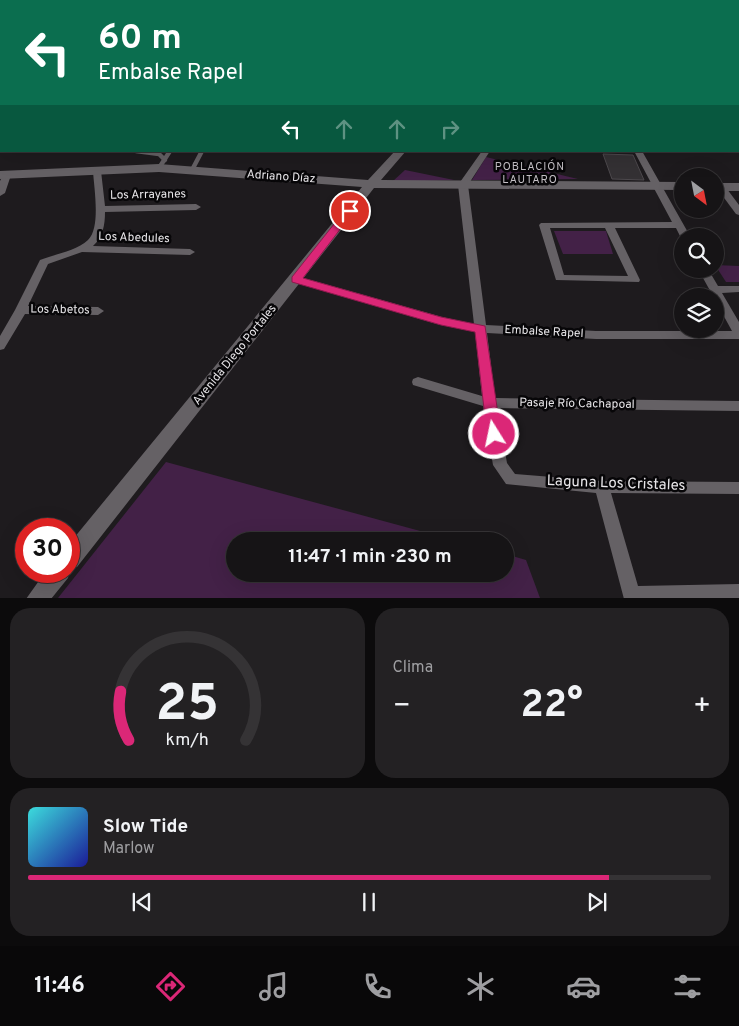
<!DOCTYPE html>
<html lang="es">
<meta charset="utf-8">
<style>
body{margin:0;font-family:Overpass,sans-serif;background:#232123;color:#f1f3f6;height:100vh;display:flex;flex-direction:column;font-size:19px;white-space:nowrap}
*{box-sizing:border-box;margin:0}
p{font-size:16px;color:#9e9ea1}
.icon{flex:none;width:28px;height:28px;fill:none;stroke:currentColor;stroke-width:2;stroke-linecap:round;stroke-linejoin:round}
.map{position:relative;height:598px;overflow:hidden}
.side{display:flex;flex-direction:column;gap:10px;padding:10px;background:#0c0b0c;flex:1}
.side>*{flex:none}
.hud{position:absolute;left:0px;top:0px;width:740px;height:152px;box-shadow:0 5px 20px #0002,0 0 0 1px #353335;background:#0b6e4f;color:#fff;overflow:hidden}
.needle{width:32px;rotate:148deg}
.tools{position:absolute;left:674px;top:168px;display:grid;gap:10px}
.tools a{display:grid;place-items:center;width:50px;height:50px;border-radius:50%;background:#161416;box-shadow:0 5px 20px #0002,0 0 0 1px #353335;font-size:25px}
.speed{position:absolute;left:15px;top:518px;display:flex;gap:10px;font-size:25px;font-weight:700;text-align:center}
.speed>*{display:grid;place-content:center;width:65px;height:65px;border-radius:50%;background:#161416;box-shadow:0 5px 20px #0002,0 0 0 1px #353335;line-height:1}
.speed .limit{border:8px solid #d22;background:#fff;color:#111}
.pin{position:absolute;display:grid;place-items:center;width:42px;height:42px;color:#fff;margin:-21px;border:2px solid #fff;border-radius:50%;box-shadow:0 1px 5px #0007}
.me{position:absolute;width:55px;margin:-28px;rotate:350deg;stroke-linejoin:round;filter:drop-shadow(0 0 4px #0008)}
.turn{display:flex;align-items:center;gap:18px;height:105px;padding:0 15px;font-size:22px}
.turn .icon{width:65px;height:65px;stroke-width:2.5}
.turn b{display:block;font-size:35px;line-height:42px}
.lanes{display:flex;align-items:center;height:48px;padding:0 15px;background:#0003;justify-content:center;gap:25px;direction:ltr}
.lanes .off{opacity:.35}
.big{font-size:38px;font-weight:700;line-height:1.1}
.side .card{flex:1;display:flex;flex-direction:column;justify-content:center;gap:8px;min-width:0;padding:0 18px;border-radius:20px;background:#232123}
.side .dial{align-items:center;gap:0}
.dial svg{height:130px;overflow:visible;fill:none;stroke:#353335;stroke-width:7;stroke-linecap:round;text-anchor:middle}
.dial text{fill:#f1f3f6;stroke:none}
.song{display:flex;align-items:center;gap:15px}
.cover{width:60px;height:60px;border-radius:8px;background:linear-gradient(135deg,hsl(180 70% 55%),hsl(240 70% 35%))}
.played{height:5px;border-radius:2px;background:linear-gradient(90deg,#db2777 85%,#353335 85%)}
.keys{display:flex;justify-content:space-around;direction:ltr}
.heat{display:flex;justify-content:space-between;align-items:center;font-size:28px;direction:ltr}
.side .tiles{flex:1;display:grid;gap:10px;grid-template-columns:1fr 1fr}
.card:last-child{grid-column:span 2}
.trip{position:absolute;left:226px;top:532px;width:288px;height:50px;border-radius:25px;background:#161416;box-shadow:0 5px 20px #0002,0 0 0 1px #353335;font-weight:700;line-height:50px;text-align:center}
.tabs{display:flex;height:80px;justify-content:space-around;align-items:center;background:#090809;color:#9e9ea1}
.tabs .icon{width:35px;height:35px}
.tabs .current{color:#db2777}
.tabs b{font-size:22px;color:#f1f3f6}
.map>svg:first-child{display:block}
</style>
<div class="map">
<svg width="739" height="599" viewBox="0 0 739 599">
<rect width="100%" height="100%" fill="#1e1b1e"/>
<g fill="#432147">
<path d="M532 0H739V33V1Z"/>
<path d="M486 157 578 179 472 180Z"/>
<path d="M405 170 454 180 392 182Z"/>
<path d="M554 231H606L613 254H563Z"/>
<path d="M715 265 739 266V282H726Z"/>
<path d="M166 462 457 541H235V574H505V554L526 560 540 598H58Z"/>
</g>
<path fill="#343134" stroke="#4d494d" d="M603 154 633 155 644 180 612 179Z"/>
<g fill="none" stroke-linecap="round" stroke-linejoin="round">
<path stroke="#656165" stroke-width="3" d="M0 1 3 0"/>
<g stroke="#656165" stroke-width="4.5">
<path d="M136 151 159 154 165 160"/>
<path d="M159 168 170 151"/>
<path d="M192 170 202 151"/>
</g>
<rect fill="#656165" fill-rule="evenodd" x="0" y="115" width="1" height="4"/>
<g fill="#656165" fill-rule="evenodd">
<path d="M482 151H490L468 185 486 325 596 331H732L715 300V296H713L698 269H708L718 286H739V292L722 293 739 322V339H596L487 333 495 398 739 401V411L497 408 507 463 515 474 602 481 739 482V494L611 493 638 586 739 584V599H624L596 493 506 484 493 465 483 406 413 385 412 382 413 379 418 377 482 396 475 332 437 324 292 281 291 279 296 276 442 317 474 324 458 185Z"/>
<path d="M634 151H642L690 236H682L681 238 676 228H615L640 280 639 282 556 280 539 225 541 223 672 222ZM550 228H605L628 276 564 275Z"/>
<path d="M97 168 101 171 105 206 196 204 201 207 196 210 105 212C105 225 103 237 93 246L190 249 195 252 190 255 82 252 48 264 28 306 98 307 104 311 98 315 25 314 4 349 0 350V336L15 310 40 260C55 254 76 251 88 240 101 228 94 188 93 171Z"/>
<path d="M7 172 11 175 5 193 0 196V181L4 173Z"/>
<path d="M721 184 724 185 739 205V215L736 214 716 187Z"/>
</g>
<path fill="#656165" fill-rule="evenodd" d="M427 0H446L447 1H428Z"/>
<g fill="#656165" fill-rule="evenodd">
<path d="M395 151H406L381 180 682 182V190L374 188 77 567 70 569 68 578 51 599H26L46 571H69V544L362 187 159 172 0 179V171L159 164 368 180Z"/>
<rect x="715" y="183" width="24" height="8"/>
</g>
<rect fill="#96789a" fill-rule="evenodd" x="0" y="93" width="1" height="6"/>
</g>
<path fill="#db2777" stroke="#8e194d" d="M346 209 354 211 303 278 441 317 485 326 501 434 499 438H489L487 434 475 332 441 325 292 282V277Z"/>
<g text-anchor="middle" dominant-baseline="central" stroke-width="5" stroke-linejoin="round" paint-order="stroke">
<g font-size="11" letter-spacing="1" fill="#c5c1c6" stroke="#070608">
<text x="530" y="167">POBLACIÓN<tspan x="530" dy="13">LAUTARO</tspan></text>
</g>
<g font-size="12" fill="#e8e6e9" stroke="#070608">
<text transform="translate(281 177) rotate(4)">Adriano Díaz</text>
<text transform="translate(148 195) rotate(-1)">Los Arrayanes</text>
<text transform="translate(134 238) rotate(2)">Los Abedules</text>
<text transform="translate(60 310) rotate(1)">Los Abetos</text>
<text transform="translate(544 332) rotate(3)">Embalse Rapel</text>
<text transform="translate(235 355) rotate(-51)">Avenida Diego Portales</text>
<text transform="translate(577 404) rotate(1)">Pasaje Río Cachapoal</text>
</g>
<g font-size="15" fill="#e8e6e9" stroke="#070608">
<text transform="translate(616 484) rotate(2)">Laguna Los Cristales</text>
</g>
</g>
</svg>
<div class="tools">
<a><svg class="needle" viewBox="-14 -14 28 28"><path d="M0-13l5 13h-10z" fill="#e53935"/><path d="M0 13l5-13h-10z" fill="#9e9ea1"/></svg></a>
<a><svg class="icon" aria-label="search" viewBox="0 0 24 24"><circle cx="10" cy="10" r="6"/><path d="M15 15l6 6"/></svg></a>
<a><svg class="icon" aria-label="layers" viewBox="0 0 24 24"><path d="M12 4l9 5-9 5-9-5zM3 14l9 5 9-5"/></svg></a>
</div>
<div class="speed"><div class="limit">30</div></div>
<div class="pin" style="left:350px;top:211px;background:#d93025"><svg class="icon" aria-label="arrive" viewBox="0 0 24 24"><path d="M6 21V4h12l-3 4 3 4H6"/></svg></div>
<svg class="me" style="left:494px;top:434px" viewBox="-20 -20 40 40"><circle r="17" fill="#db2777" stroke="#fff" stroke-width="3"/><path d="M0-11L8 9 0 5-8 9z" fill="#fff"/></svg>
<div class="trip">11:47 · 1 min · 230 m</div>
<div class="hud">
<div class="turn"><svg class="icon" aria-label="left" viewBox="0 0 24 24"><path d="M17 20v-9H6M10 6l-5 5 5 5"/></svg><div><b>60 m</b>Embalse Rapel</div></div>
<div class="lanes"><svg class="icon" aria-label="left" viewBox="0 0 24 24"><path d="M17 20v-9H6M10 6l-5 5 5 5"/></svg><svg class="icon off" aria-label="ahead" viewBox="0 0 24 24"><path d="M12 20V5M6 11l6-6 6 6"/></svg><svg class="icon off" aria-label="ahead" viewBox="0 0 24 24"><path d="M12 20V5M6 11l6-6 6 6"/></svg><svg class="icon off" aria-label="right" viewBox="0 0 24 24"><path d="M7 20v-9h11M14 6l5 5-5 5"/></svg></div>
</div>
</div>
<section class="side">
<div class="tiles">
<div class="card dial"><svg viewBox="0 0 100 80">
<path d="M14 69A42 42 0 1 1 86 69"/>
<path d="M14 69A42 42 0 0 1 9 39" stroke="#db2777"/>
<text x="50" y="56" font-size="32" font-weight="700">25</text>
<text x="50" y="72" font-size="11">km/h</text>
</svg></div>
<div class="card"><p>Clima</p>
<div class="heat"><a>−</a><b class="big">22°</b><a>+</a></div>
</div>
<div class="card">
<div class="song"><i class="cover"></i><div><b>Slow Tide</b><p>Marlow</p></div></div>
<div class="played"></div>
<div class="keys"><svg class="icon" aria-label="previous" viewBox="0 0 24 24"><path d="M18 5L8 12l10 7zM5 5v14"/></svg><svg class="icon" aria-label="pause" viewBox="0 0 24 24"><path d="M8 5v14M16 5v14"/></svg><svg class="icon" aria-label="next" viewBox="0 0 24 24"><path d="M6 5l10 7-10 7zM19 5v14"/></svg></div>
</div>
</div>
</section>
<nav class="tabs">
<b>11:46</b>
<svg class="icon current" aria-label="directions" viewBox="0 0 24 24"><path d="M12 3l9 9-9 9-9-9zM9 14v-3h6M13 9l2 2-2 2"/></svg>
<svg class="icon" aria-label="music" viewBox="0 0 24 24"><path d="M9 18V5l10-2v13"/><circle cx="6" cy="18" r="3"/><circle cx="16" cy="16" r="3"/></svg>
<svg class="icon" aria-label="phone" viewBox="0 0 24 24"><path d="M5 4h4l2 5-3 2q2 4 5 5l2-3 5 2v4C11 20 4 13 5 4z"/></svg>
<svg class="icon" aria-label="climate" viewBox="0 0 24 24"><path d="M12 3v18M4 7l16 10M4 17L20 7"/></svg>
<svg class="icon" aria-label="car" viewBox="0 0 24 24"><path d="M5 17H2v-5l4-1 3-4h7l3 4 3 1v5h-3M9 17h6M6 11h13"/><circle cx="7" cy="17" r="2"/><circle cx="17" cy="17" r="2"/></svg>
<svg class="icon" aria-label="filters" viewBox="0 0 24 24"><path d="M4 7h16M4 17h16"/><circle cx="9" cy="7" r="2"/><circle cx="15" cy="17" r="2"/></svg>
</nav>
